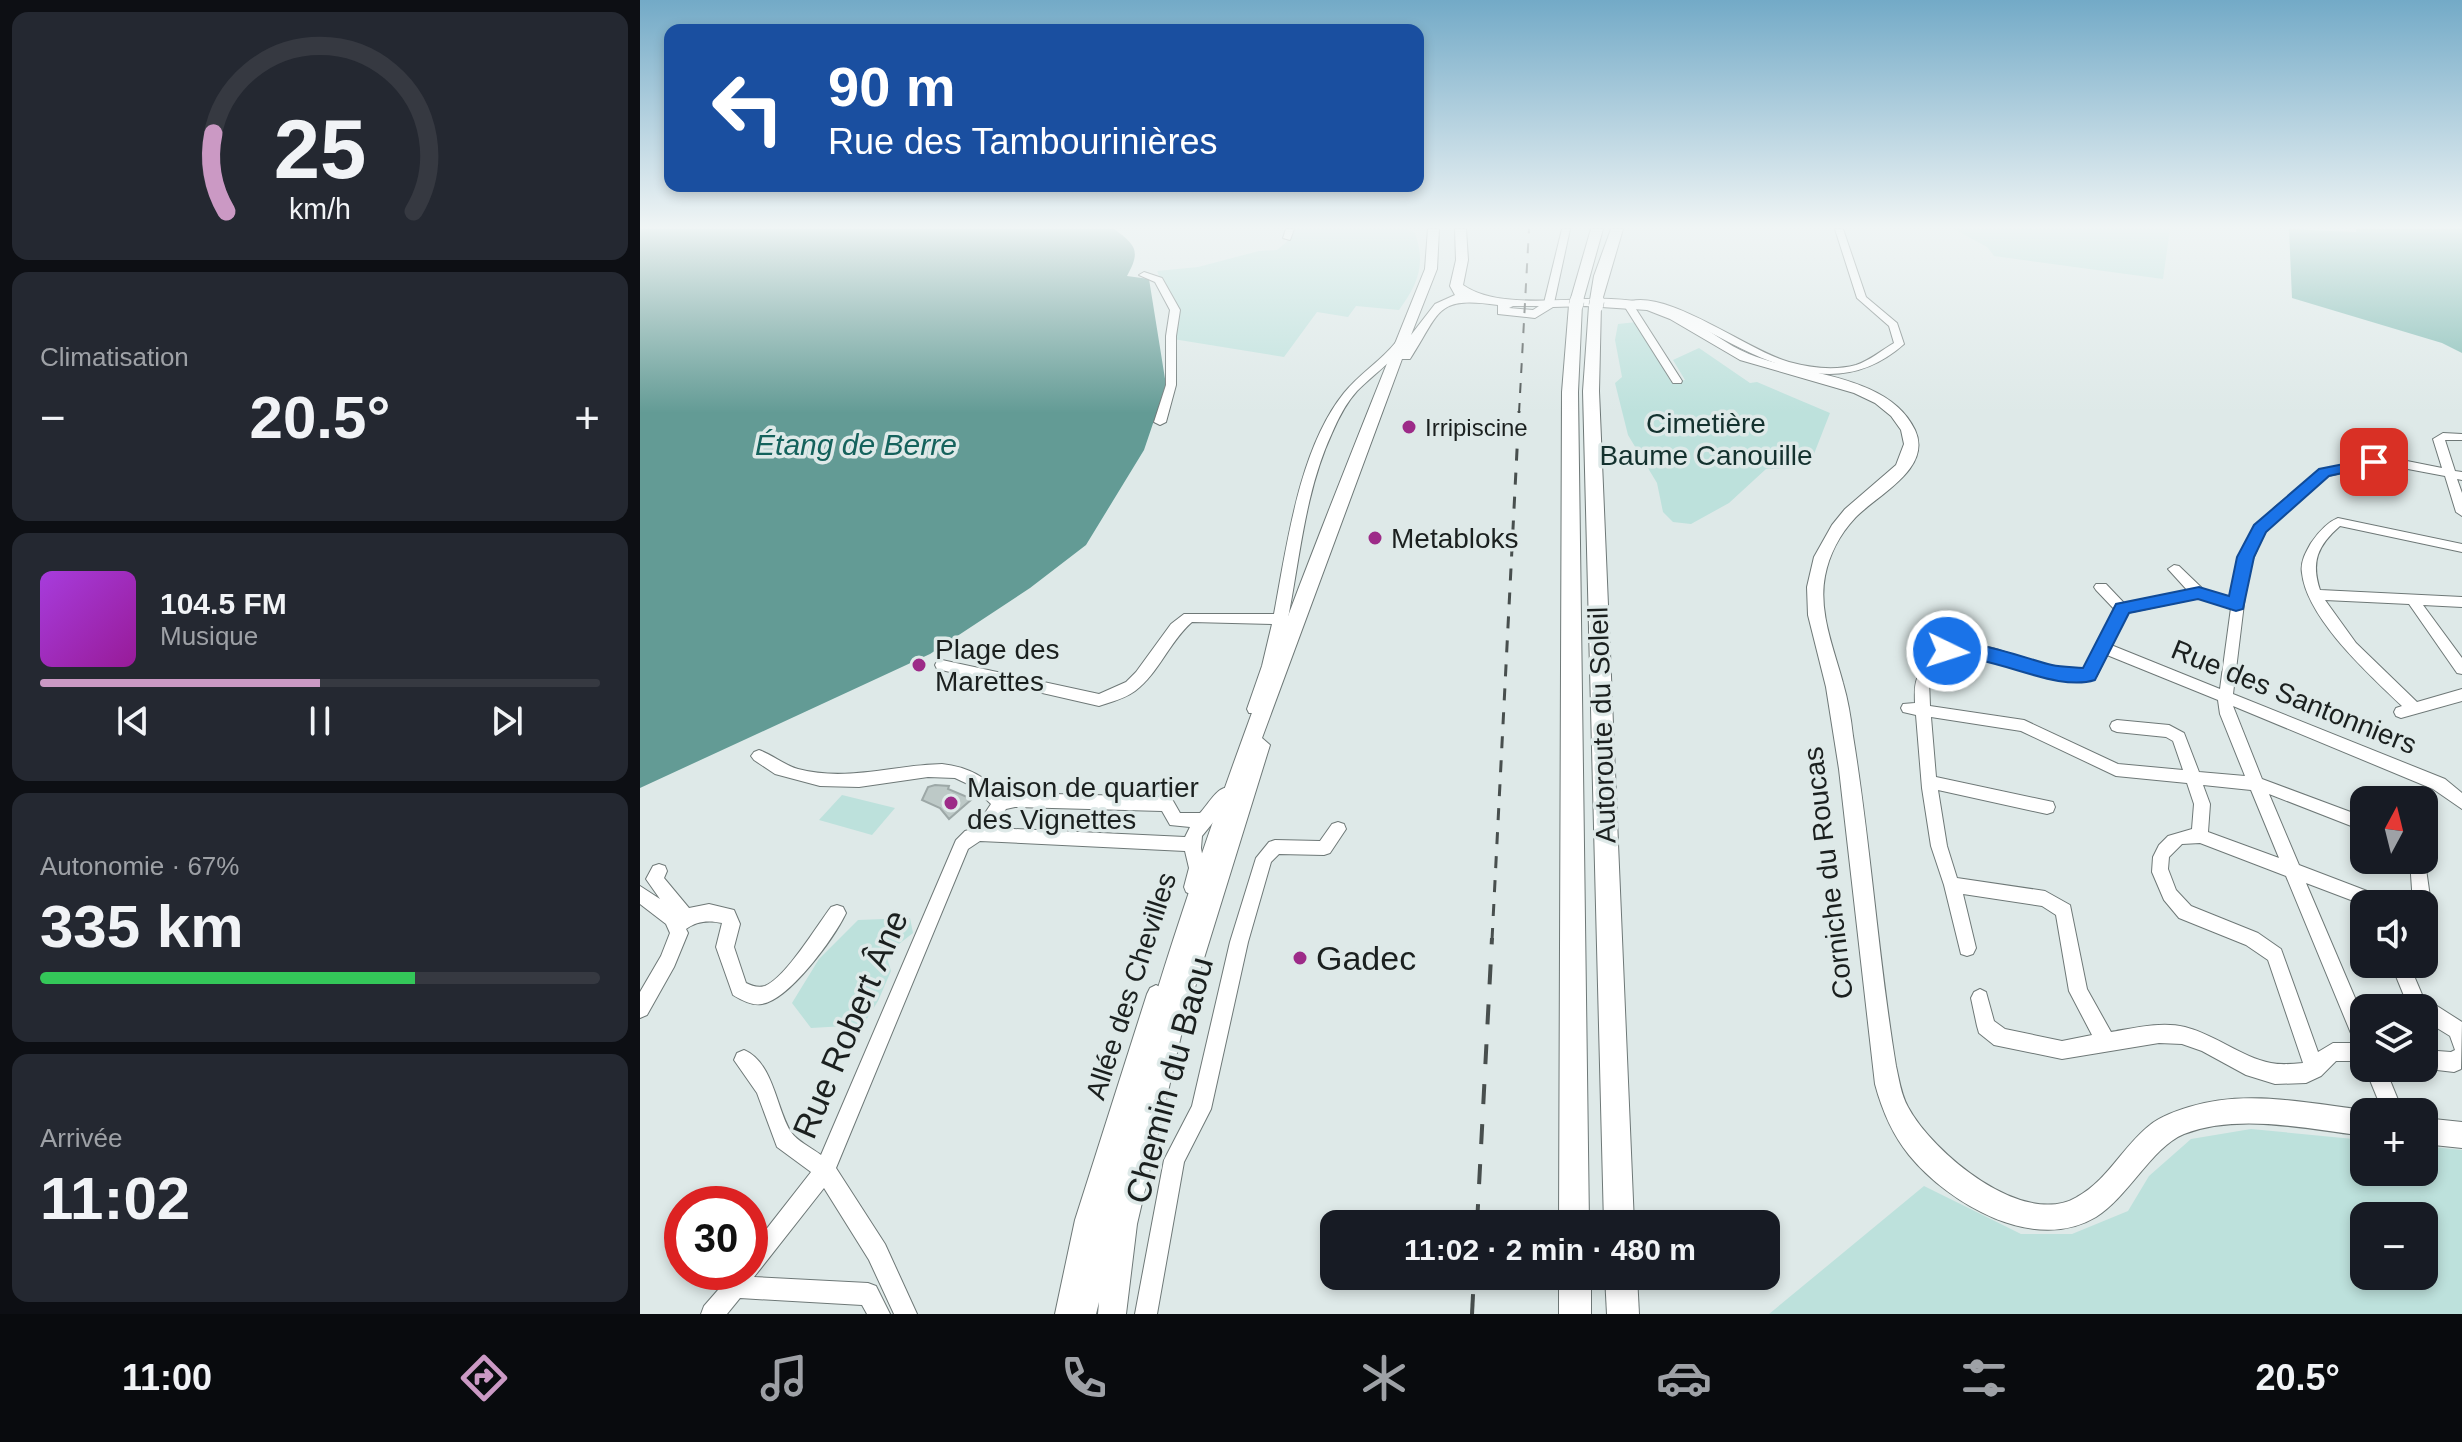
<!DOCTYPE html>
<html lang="fr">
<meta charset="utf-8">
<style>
body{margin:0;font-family:Helvetica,sans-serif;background:#242831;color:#f1f3f6;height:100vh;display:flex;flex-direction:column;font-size:30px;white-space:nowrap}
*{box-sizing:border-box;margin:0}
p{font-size:26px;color:#9ea1a6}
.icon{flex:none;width:44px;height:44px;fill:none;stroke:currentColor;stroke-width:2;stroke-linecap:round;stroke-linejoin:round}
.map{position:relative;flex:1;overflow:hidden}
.sheet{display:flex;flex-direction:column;gap:12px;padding:12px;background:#0d0f14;width:640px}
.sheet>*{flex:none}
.banner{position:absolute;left:24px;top:24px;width:760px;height:168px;border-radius:16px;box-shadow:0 4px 12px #0003;background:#1a4fa0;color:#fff;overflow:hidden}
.needle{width:52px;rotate:7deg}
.tools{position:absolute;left:1710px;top:786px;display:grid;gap:16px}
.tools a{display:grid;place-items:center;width:88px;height:88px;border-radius:16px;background:#171b24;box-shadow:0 4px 12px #0003;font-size:40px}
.speed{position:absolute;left:24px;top:1186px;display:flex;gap:16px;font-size:40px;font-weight:700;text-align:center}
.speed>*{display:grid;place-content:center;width:104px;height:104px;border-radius:50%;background:#171b24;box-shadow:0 4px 12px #0003;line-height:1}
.speed .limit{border:12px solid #d22;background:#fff;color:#111}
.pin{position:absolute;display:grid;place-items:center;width:68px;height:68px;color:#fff;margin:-34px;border-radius:16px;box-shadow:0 4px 12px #0006}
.me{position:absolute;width:88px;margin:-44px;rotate:94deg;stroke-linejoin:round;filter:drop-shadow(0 0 6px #0008)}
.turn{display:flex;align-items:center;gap:28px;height:168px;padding:0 32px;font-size:36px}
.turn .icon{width:104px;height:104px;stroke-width:2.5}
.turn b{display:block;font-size:56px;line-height:68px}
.big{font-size:60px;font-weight:800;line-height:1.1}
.sheet .widget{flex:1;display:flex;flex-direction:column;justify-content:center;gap:12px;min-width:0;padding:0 28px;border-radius:16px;background:#242831}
.sheet .dial{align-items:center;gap:0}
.dial svg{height:208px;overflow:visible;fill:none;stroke:#363941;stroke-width:7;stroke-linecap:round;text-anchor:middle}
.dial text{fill:#f1f3f6;stroke:none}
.song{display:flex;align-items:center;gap:24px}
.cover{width:96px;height:96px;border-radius:12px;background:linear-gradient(135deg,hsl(280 70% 55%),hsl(300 70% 35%))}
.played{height:8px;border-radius:4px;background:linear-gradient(90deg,#cb99c4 50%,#363941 50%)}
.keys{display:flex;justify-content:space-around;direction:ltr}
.heat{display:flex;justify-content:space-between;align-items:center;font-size:44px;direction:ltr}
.charge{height:12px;border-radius:6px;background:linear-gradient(90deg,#34c759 67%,#363941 0)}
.trip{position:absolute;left:680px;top:1210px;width:460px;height:80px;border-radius:16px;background:#171b24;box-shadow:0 4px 12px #0003;font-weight:800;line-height:80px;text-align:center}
.menu{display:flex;height:128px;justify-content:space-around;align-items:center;background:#090b0e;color:#9ea1a6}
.menu .icon{width:56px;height:56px}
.menu .current{color:#cb99c4}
.menu b{font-size:36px;color:#f1f3f6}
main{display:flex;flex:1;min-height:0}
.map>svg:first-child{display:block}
</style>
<main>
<section class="sheet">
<div class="widget dial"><svg viewBox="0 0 100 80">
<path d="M14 69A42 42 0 1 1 86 69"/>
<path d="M14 69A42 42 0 0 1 9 39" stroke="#cb99c4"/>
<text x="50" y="56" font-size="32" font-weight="700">25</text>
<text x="50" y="72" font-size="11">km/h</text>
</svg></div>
<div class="widget"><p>Climatisation</p>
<div class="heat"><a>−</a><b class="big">20.5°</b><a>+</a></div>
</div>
<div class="widget">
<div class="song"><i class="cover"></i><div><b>104.5 FM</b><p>Musique</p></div></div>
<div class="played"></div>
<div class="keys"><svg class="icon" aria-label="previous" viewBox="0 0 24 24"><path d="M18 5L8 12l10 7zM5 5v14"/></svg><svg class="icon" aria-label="pause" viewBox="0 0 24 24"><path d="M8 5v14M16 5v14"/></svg><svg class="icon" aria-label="next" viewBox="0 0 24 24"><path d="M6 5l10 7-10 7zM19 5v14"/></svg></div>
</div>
<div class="widget"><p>Autonomie · 67%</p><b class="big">335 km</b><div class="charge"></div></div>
<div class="widget"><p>Arrivée</p><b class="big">11:02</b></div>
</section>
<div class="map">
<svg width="1822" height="1314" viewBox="0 0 1822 1314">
<rect width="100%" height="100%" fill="#dee9e8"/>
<g fill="#bde1dc" fill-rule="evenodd">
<path d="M655 229H767L775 233C786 265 778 284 759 310L716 306 708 317 677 312 644 357 533 339 538 316 517 271 558 267 619 251 637 250 649 240Z"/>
<path d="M1314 229H1530L1523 279 1354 256 1347 247Z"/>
<path d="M997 322 1031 382 1045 380 1033 360 1059 348 1110 383 1117 382 1190 413 1172 459 1153 468 1126 469 1089 503 1051 524 1033 522 1023 512 1017 483 988 435 975 383 982 377 975 340 978 324Z"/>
<path d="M202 795 255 808 232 835 179 820Z"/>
<path d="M270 918 273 933 250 951 247 958 251 971 238 1001 223 1025 171 1028 152 1003 179 959 218 920Z"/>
<path d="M1611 1129 1724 1140V1172H1784V1146L1822 1150V1314H1129L1284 1186 1381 1234H1432L1488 1211 1509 1176 1551 1139ZM1724 1216H1784V1276H1724Z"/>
</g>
<path fill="#82bcb4" d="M1649 229 1716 232V229H1822V353L1802 343 1652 298Z"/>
<path fill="#639b95" d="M0 229H474C496 245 501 251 487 276L509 279 526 385 504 450 446 545 390 588 290 654 0 788Z"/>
<path fill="#bdc9c7" stroke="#9da8a7" stroke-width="2" d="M295 785 309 786 308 789 332 799 309 819 300 808 282 800 288 787Z"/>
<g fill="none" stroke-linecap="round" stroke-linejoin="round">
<defs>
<g id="minor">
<path d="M646 229H654L650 240 643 238Z"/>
<path d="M922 229H930L914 303 909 306 904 303Z"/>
<path d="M1195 229H1203L1226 297 1257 323 1264 344C1199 402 1129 364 1064 329 1041 317 1020 304 994 306L1042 381 1041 383H1033L983 304C1021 283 1107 351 1149 362 1171 368 1194 371 1216 365 1229 361 1242 350 1254 343L1249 326 1217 298Z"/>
<path d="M504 272 522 278 540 310 536 336V385L526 422 520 425 514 422 526 385V336L530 310 515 282 499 275Z"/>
<path d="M760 341 765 344C751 363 733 375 717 391 706 403 698 419 692 433 651 522 661 625 619 713H609L607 709 622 666 632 624 552 622C529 642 519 673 495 691 484 699 471 702 459 706L297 669 295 665 297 661 302 660 459 694 486 682 496 672 531 624 544 614H634C647 545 659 449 704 393 719 374 741 361 756 342Z"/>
<path d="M1803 433 1822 434V440H1805L1815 471 1822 472V480L1817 479 1822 493V516L1816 512 1805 476 1752 466 1720 469 1688 476 1643 513 1623 535 1608 571 1593 694 1805 779 1822 793V809L1793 789 1593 706 1622 779 1724 817V831L1629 794 1659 865 1748 899 1751 904 1724 905 1666 883 1724 1019V1061H1696L1681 1076 1666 1083 1635 1084 1606 1075 1562 1051 1542 1044 1519 1043 1422 1059 1354 1045 1339 1033 1337 1026 1331 998 1334 992 1340 989 1346 992 1354 1021 1365 1029 1422 1041 1452 1035 1429 991 1416 915 1402 906 1323 894 1336 948 1333 954 1327 956 1321 954 1304 885 1291 846 1282 788 1276 715 1263 712 1261 708 1263 704 1275 703C1274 680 1276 676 1291 659 1331 615 1397 681 1446 669L1475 610 1456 590 1454 587 1456 584H1466L1485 604 1548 591 1528 569 1534 565 1539 566 1564 590 1592 599 1596 571 1613 530 1635 507 1680 470 1720 461 1752 458 1802 468 1793 439ZM1559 598 1591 608 1580 689 1471 645 1487 613ZM1322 653C1366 659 1411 690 1456 677L1467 655 1578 700 1580 714 1605 776 1559 772 1544 733 1529 725 1477 720 1472 722 1470 726 1472 730 1477 732 1526 737 1533 741 1543 770 1478 764 1384 720 1290 706 1289 680 1309 657ZM1291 717 1381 731 1476 776 1547 783 1554 804 1552 829 1528 836 1519 845 1513 857 1512 872 1524 900 1539 918 1606 945 1628 960 1663 1063C1652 1064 1641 1065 1631 1063 1601 1057 1576 1035 1545 1027 1522 1021 1494 1028 1471 1032L1447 989 1430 905 1405 891 1317 878 1307 846 1298 790 1407 814 1413 812 1415 807 1413 802 1296 777ZM1563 785 1611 790 1639 858 1568 832 1570 804ZM1560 843 1646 876 1715 1043H1693L1678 1052 1641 949 1618 933 1551 906 1536 890 1528 869 1529 857 1542 844Z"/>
<path d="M1698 518 1822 544V552L1700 526C1677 546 1671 562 1680 590L1822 597V607L1783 605 1822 658V674L1817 673 1769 604 1685 600 1716 643 1777 702 1822 689V701L1761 718 1756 716 1754 712 1756 708 1762 706C1730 675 1667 619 1662 573 1660 562 1666 552 1671 543 1678 533 1686 523 1698 518Z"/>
<path d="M119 750C133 755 144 765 158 769 207 782 253 765 302 764 329 767 345 777 364 796L375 793 526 797 532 799 540 813H560C569 804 578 784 591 788L593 793 584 809 562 836 561 848 565 870 558 892 552 895 546 892 544 887 549 868 545 851 340 841 328 849 196 1168 245 1244 277 1314H254L229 1260 184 1188 114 1277 228 1283 236 1286 250 1314H227L222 1305 100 1298 87 1314H61L64 1306 92 1274 110 1272V1250L171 1172 137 1147 117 1093 94 1060 97 1053 104 1050C134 1063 136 1109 151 1132 157 1141 172 1148 181 1155L316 840 325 831 335 828 351 804 332 786 315 778 288 777 219 787 180 786 135 774 114 760 111 756 114 752ZM375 807 522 811 530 825 550 827 545 837 353 828 366 809Z"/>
<path d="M698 822 704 824 706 829 690 853 684 855 639 854 631 862 608 942 571 1109 544 1162 517 1314H495L524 1160 552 1106 590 942 616 858 629 842 635 840 680 841 692 824Z"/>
<path d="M1784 855 1791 904 1788 909 1784 911V904H1773L1770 860H1784Z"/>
<path d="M19 864 25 866 27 871 24 878 49 908 69 904 94 910 100 924 94 947 106 983C112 986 118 988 125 986 146 977 176 927 191 907L197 905 203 907 206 913C194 938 150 999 122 1004 112 1006 101 1000 93 995L76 947 82 923C68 920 57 921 46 929L48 933 34 967 7 1015 0 1018V992L21 956 30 933 26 924 0 904V886L20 899 6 879 13 866Z"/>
<path d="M1751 964H1769L1783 997 1822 1022 1821 1069 1814 1072 1780 1068H1784V1050L1811 1052 1815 1050 1810 1036 1784 1020V1008H1769Z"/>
<path d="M516 985 522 988 525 994 457 1220 437 1314H415L435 1220 507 994 510 988Z"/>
<path d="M1725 1068H1745L1763 1112H1743Z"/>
</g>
<g id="major">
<path d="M788 229H799L797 269 771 335 795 304 815 295 810 286 816 260 815 229H826L828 260 823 285C858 310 929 297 971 299 998 300 1023 305 1047 318 1068 329 1087 345 1109 354 1159 375 1249 374 1275 430 1293 469 1237 495 1215 518 1200 534 1189 555 1185 576 1178 612 1194 649 1203 683 1208 700 1211 718 1213 736 1231 846 1238 957 1256 1066 1259 1079 1261 1095 1268 1107 1292 1152 1383 1229 1437 1197 1468 1180 1483 1146 1510 1125 1521 1116 1536 1111 1549 1107 1605 1089 1667 1103 1724 1110L1728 1112H1724V1136C1667 1129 1599 1113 1544 1134 1512 1147 1489 1196 1456 1217 1395 1254 1309 1204 1269 1155 1252 1134 1242 1110 1235 1084L1199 769 1186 687 1168 615 1167 587 1174 557 1192 525 1205 509 1256 465 1264 444 1261 430 1251 416 1235 403 1214 393 1100 360 1030 319 1007 310 946 306 913 307 895 318 858 314V305C795 296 801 311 770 359H762L622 738 630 745 544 1023 497 1224 486 1314H458L459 1302 456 1314H428C462 1179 498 1045 542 913 614 695 699 482 785 269ZM873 306H899L893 310 869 308Z"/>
<path d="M1784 1118 1822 1122V1148L1784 1144Z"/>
</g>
<g id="highway">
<path d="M951 229H963L942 304 938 392 949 1224H919L922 392 929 305Z"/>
<path d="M971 229H983L961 304 959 391 994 1224H964L943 391 949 306 954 276Z"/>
<rect x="919" y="1276" width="32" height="38"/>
<path d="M965 1276H997L999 1314H967Z"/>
</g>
</defs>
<use href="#minor" stroke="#6e7877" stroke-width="2"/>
<use href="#major" stroke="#6e7877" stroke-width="2"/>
<use href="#highway" stroke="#6e7877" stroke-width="2"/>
<use href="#minor" fill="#fff" fill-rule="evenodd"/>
<use href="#major" fill="#fff" fill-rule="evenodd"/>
<use href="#highway" fill="#fff" fill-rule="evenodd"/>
<path stroke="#484f4e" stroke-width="2" stroke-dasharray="10 10" stroke-linecap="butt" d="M879 413 889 229"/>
<path stroke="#484f4e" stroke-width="3" stroke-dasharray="12 12" stroke-linecap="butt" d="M852 940 879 411"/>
<g stroke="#484f4e" stroke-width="4" stroke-dasharray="20 20" stroke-linecap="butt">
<path d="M837 1224 852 938"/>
<path d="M832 1314 834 1276"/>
</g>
<defs>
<g id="highway-bridge">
<path d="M936 305 937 301"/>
<path d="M956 306 957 301"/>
</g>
</defs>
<use href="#highway-bridge" stroke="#6e7877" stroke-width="15" stroke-linecap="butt"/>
<use href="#highway-bridge" stroke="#fff" stroke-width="14"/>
</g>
<linearGradient id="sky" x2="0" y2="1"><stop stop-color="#73aac7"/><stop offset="0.55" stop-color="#f0f5f5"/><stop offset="1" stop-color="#f0f5f5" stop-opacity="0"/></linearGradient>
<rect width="1822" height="413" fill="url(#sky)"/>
<path fill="#1a73e8" stroke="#114b97" stroke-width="2" d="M1734 458 1739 459V465L1689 476 1626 532 1614 557 1603 609 1596 611 1558 599 1489 613 1455 680C1414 693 1353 653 1307 658L1298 651C1314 629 1388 660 1412 665 1422 667 1433 667 1443 668L1476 604 1559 587 1589 596 1597 557 1614 525 1679 469Z"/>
<g fill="#9d2b88" stroke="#dee9e8" stroke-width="3">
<circle cx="769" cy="427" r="8"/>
<circle cx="735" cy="538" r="8"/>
<circle cx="279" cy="665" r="8"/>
<circle cx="311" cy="803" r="8"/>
<circle cx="660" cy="958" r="8"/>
</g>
<g text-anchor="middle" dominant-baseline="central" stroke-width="7" stroke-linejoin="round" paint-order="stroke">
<g font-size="24" fill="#1b201f" stroke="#dee9e8" text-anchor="start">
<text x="785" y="427">Irripiscine</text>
</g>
<g font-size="28" fill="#13312e" stroke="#dee9e8">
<text x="1066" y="423">Cimetière<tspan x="1066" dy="32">Baume Canouille</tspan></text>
</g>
<g font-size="28" fill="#1b201f" stroke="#dee9e8" text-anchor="start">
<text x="751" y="538">Metabloks</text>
<text x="295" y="649">Plage des<tspan x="295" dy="32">Marettes</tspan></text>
<text x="327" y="787">Maison de quartier<tspan x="327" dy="32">des Vignettes</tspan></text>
</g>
<g font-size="28" fill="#1b201f" stroke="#dee9e8">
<text transform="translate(1654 697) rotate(22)">Rue des Santonniers</text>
<text transform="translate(962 725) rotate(-92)">Autoroute du Soleil</text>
<text transform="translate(1188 873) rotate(-97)">Corniche du Roucas</text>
<text transform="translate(491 986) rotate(-72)">Allée des Chevilles</text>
</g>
<g font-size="30" font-style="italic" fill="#14625c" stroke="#dee9e8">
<text x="216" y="444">Étang de Berre</text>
</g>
<g font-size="34" fill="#1b201f" stroke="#dee9e8" text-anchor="start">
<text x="676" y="958">Gadec</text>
</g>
<g font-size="34" fill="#1b201f" stroke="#dee9e8">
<text transform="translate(210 1024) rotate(-67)">Rue Robert Âne</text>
<text transform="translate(529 1080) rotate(-75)">Chemin du Baou</text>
</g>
</g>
</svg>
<div class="tools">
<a><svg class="needle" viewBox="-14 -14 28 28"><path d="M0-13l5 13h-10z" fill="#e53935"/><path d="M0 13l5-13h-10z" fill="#9ea1a6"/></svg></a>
<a><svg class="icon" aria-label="sound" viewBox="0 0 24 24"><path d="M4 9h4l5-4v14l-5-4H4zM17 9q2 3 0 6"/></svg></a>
<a><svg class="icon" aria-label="layers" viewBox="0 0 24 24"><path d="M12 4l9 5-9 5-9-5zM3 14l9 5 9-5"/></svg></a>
<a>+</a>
<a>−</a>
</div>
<div class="speed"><div class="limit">30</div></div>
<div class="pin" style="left:1734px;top:462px;background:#d93025"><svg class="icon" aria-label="arrive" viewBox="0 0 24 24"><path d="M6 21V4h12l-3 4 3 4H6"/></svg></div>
<svg class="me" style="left:1307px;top:651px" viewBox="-20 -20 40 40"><circle r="17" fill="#1a73e8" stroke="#fff" stroke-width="3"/><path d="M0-11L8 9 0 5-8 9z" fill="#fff"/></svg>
<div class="trip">11:02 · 2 min · 480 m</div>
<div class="banner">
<div class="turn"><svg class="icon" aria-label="left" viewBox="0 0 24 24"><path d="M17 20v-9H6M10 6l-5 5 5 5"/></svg><div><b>90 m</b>Rue des Tambourinières</div></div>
</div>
</div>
</main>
<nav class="menu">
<b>11:00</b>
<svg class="icon current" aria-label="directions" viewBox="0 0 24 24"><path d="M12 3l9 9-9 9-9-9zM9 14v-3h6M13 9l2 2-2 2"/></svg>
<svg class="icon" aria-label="music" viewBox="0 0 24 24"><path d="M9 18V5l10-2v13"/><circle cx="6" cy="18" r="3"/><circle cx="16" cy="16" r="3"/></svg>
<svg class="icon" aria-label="phone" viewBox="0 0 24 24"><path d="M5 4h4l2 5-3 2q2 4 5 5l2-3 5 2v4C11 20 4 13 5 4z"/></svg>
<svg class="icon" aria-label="climate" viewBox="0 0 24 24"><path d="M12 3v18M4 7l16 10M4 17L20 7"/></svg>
<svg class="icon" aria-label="car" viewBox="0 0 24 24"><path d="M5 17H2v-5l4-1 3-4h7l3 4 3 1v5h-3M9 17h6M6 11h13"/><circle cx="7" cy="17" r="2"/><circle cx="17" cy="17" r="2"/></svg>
<svg class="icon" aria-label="filters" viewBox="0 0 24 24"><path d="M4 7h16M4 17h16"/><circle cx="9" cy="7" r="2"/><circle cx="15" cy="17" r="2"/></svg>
<b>20.5°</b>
</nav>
